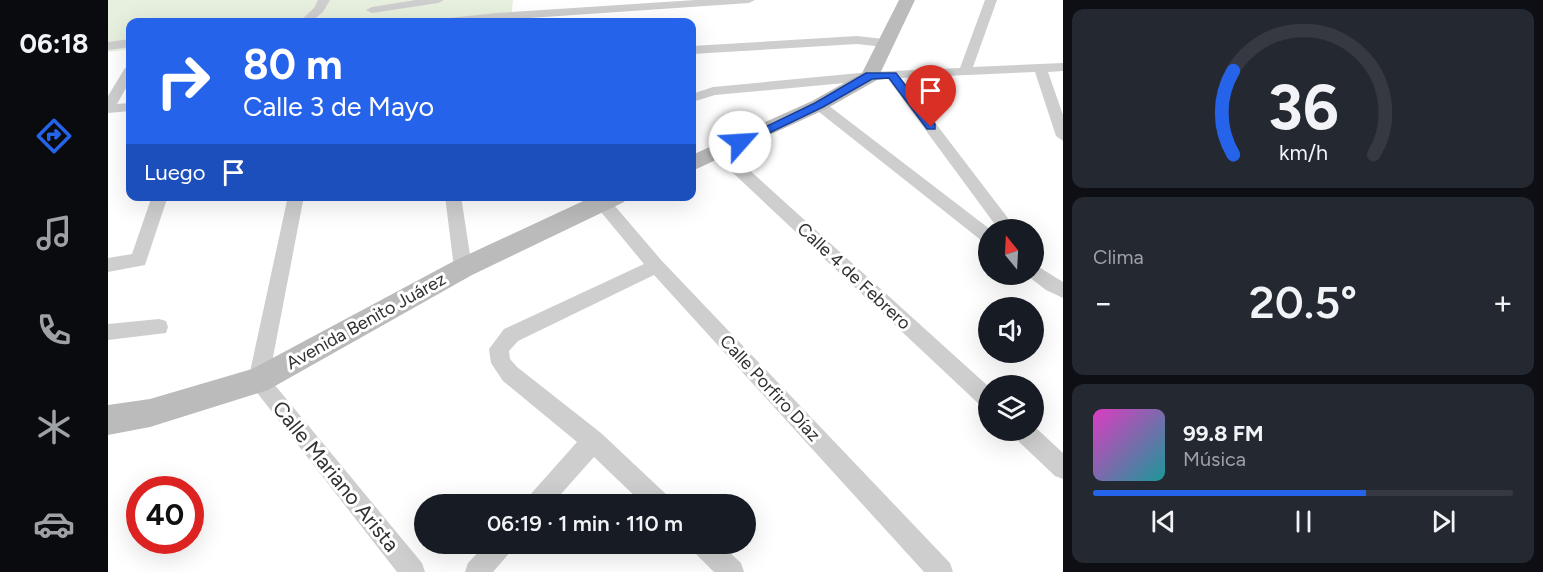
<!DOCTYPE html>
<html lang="es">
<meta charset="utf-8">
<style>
body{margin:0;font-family:Figtree,sans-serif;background:#242831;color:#f1f3f6;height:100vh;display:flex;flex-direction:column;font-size:22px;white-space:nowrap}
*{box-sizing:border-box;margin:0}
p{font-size:20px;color:#9ea1a6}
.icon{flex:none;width:33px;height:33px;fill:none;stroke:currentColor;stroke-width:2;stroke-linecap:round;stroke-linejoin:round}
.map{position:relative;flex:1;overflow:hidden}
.details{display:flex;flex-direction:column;gap:9px;padding:9px;background:#0d0f14;width:480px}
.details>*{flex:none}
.hud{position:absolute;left:18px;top:18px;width:570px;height:183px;border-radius:12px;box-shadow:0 6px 24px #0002;background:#2563eb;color:#fff;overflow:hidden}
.needle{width:39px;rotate:342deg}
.tools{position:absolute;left:870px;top:219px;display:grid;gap:12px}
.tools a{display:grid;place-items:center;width:66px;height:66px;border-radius:50%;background:#171b24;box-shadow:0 6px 24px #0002;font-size:30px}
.speed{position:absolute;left:18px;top:476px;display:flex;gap:12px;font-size:30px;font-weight:700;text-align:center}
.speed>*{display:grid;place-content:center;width:78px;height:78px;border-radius:50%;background:#171b24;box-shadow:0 6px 24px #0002;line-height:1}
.speed .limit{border:9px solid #d22;background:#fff;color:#111}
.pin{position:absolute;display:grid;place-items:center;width:51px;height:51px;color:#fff;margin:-62px -26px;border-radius:50% 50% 50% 0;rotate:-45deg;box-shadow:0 0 6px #0007}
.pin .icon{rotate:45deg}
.me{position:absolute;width:66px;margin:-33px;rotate:64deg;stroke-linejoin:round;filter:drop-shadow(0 0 4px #0008)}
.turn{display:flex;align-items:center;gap:21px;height:126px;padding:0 18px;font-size:27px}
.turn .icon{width:78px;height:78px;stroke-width:2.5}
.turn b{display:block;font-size:42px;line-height:51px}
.then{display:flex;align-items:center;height:57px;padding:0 18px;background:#0003;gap:12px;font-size:22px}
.big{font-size:45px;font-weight:600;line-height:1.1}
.details .card{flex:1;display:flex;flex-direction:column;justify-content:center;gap:9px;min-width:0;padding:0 21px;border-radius:12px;background:#242831}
.details .dial{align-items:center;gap:0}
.dial svg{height:156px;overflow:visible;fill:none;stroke:#363941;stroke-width:7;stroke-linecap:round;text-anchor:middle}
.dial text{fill:#f1f3f6;stroke:none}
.song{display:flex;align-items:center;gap:18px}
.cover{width:72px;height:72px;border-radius:9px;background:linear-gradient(135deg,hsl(310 70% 55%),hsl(180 70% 35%))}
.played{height:6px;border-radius:3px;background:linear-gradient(90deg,#2563eb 65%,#363941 65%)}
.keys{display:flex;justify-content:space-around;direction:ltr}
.heat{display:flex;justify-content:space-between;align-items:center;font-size:33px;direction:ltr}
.trip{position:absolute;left:306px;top:494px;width:342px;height:60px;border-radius:30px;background:#171b24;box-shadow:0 6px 24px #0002;font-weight:600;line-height:60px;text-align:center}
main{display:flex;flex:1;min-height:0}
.tab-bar{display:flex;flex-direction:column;width:108px;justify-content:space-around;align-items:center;background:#090b0e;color:#9ea1a6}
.tab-bar .icon{width:42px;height:42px}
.tab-bar .on{color:#2563eb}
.tab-bar b{font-size:27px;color:#f1f3f6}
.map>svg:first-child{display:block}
</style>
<main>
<nav class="tab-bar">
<b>06:18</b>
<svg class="icon on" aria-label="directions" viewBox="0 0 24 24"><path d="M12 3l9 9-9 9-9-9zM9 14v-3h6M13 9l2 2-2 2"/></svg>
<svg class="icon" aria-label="music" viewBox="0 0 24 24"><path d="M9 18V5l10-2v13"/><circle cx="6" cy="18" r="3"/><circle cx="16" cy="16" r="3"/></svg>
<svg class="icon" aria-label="phone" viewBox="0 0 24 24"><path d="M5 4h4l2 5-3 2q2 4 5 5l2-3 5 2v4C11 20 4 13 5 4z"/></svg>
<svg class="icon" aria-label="climate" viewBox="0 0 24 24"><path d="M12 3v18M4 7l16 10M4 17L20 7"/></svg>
<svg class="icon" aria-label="car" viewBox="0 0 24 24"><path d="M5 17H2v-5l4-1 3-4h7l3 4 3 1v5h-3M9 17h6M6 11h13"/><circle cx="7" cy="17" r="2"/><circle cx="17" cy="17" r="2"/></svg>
</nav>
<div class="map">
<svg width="955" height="572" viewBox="0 0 955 572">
<rect width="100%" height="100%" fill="#fff"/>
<path fill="#e7efde" d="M0 0H405L403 20 377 22H22V49L0 52Z"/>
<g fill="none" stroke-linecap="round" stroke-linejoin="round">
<g fill="#cecece" fill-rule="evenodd">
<path d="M210 0H222L215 12 203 22H191L206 8Z"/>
<path d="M308 0H336L330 3 264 13 258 10 264 7Z"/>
<path d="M587 0H647L641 3 365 22H335L341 18 389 13Z"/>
<path d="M877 0H889L865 67 955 63V71L940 72 955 115V141L948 136 927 72 793 78 909 230H891L780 79 607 95 584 102V94L605 87 762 72 852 68Z"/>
<path d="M749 36 776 39 782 43 776 47 749 44 584 54V46Z"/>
<path d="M22 39V47L0 50V42Z"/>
<path d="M22 67V81L9 104 22 103V111L0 113V96L17 68Z"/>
<path d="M711 101 716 102 883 230H880V242L874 241 706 108 704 105Z"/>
<path d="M612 147 617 148 880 386V409L873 406 607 156 605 152Z"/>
<path d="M44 196H60L37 265 0 272V258L24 254Z"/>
<path d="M180 196H196L161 378 314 563 317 572H289L140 381Z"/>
<path d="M337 196H353L364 268 361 273 355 275 349 273 346 268Z"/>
<path d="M495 196 500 198 554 261 842 563 845 572H816L546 275 410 341 401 351 402 359 409 367 493 433 560 496 564 504H535L486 457 444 504H417L421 496 469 442 395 381 383 363 381 349 396 329 536 264 488 206 486 202 488 198Z"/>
<path d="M926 264 955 282V298L938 290 920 276 926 274Z"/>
<path d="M51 319 58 321 60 327 58 333 0 340V324Z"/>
<path d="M926 426 955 453V479L947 476 906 437 904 430H926Z"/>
<path d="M379 543H407L403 551 385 572H357L360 563Z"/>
<path d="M581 543H611L633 563 636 572H606L585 551Z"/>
</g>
<g fill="#bbb" fill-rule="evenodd">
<path d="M791 0H807L769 80 718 109 584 171V155L704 101 754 73Z"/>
<path d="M486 196H519L516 202 364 275 160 390 42 427 0 435V405L42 399 144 369 346 261Z"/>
</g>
</g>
<path fill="#2563eb" stroke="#184099" stroke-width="1.5" d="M758 73H788L827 124V129H819L781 78 764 79 715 107 636 145H628L626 142 707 103Z"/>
<g text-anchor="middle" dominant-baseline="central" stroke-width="6" stroke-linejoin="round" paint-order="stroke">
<g font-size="18" fill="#313131" stroke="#fff">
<text transform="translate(746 276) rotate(43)">Calle 4 de Febrero</text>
<text transform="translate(258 321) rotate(-29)">Avenida Benito Juárez</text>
<text transform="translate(662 388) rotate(47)">Calle Porfiro Díaz</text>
</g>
<g font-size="21" fill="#313131" stroke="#fff">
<text transform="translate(228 476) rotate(51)">Calle Mariano Arista</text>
</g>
</g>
</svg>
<div class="tools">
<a><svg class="needle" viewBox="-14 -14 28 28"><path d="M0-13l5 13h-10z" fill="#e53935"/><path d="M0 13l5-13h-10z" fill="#9ea1a6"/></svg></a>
<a><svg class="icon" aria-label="sound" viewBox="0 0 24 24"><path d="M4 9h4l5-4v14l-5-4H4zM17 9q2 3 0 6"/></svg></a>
<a><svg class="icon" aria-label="layers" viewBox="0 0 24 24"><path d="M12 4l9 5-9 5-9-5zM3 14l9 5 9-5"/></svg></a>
</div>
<div class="speed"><div class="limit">40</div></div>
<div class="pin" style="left:823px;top:127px;background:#d93025"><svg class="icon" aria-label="arrive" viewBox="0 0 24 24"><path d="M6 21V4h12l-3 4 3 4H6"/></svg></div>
<svg class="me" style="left:632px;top:142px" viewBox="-20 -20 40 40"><circle r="19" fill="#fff"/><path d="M0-13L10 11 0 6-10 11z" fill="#2563eb"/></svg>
<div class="trip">06:19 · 1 min · 110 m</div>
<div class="hud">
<div class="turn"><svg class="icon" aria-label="right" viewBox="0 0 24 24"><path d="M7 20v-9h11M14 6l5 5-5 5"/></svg><div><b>80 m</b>Calle 3 de Mayo</div></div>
<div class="then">Luego<svg class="icon" aria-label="arrive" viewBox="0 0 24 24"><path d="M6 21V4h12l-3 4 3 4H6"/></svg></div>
</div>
</div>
<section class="details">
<div class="card dial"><svg viewBox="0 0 100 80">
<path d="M14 69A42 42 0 1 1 86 69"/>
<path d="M14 69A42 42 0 0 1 14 26" stroke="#2563eb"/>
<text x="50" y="56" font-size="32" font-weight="700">36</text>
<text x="50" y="72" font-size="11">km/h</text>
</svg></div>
<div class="card"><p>Clima</p>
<div class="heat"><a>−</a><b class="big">20.5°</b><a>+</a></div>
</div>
<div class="card">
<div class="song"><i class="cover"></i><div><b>99.8 FM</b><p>Música</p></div></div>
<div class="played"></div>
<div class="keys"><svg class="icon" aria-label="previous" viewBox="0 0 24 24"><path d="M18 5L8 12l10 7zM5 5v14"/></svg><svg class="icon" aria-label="pause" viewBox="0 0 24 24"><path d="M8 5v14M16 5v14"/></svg><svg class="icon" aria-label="next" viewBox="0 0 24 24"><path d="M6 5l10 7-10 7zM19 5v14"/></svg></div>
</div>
</section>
</main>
